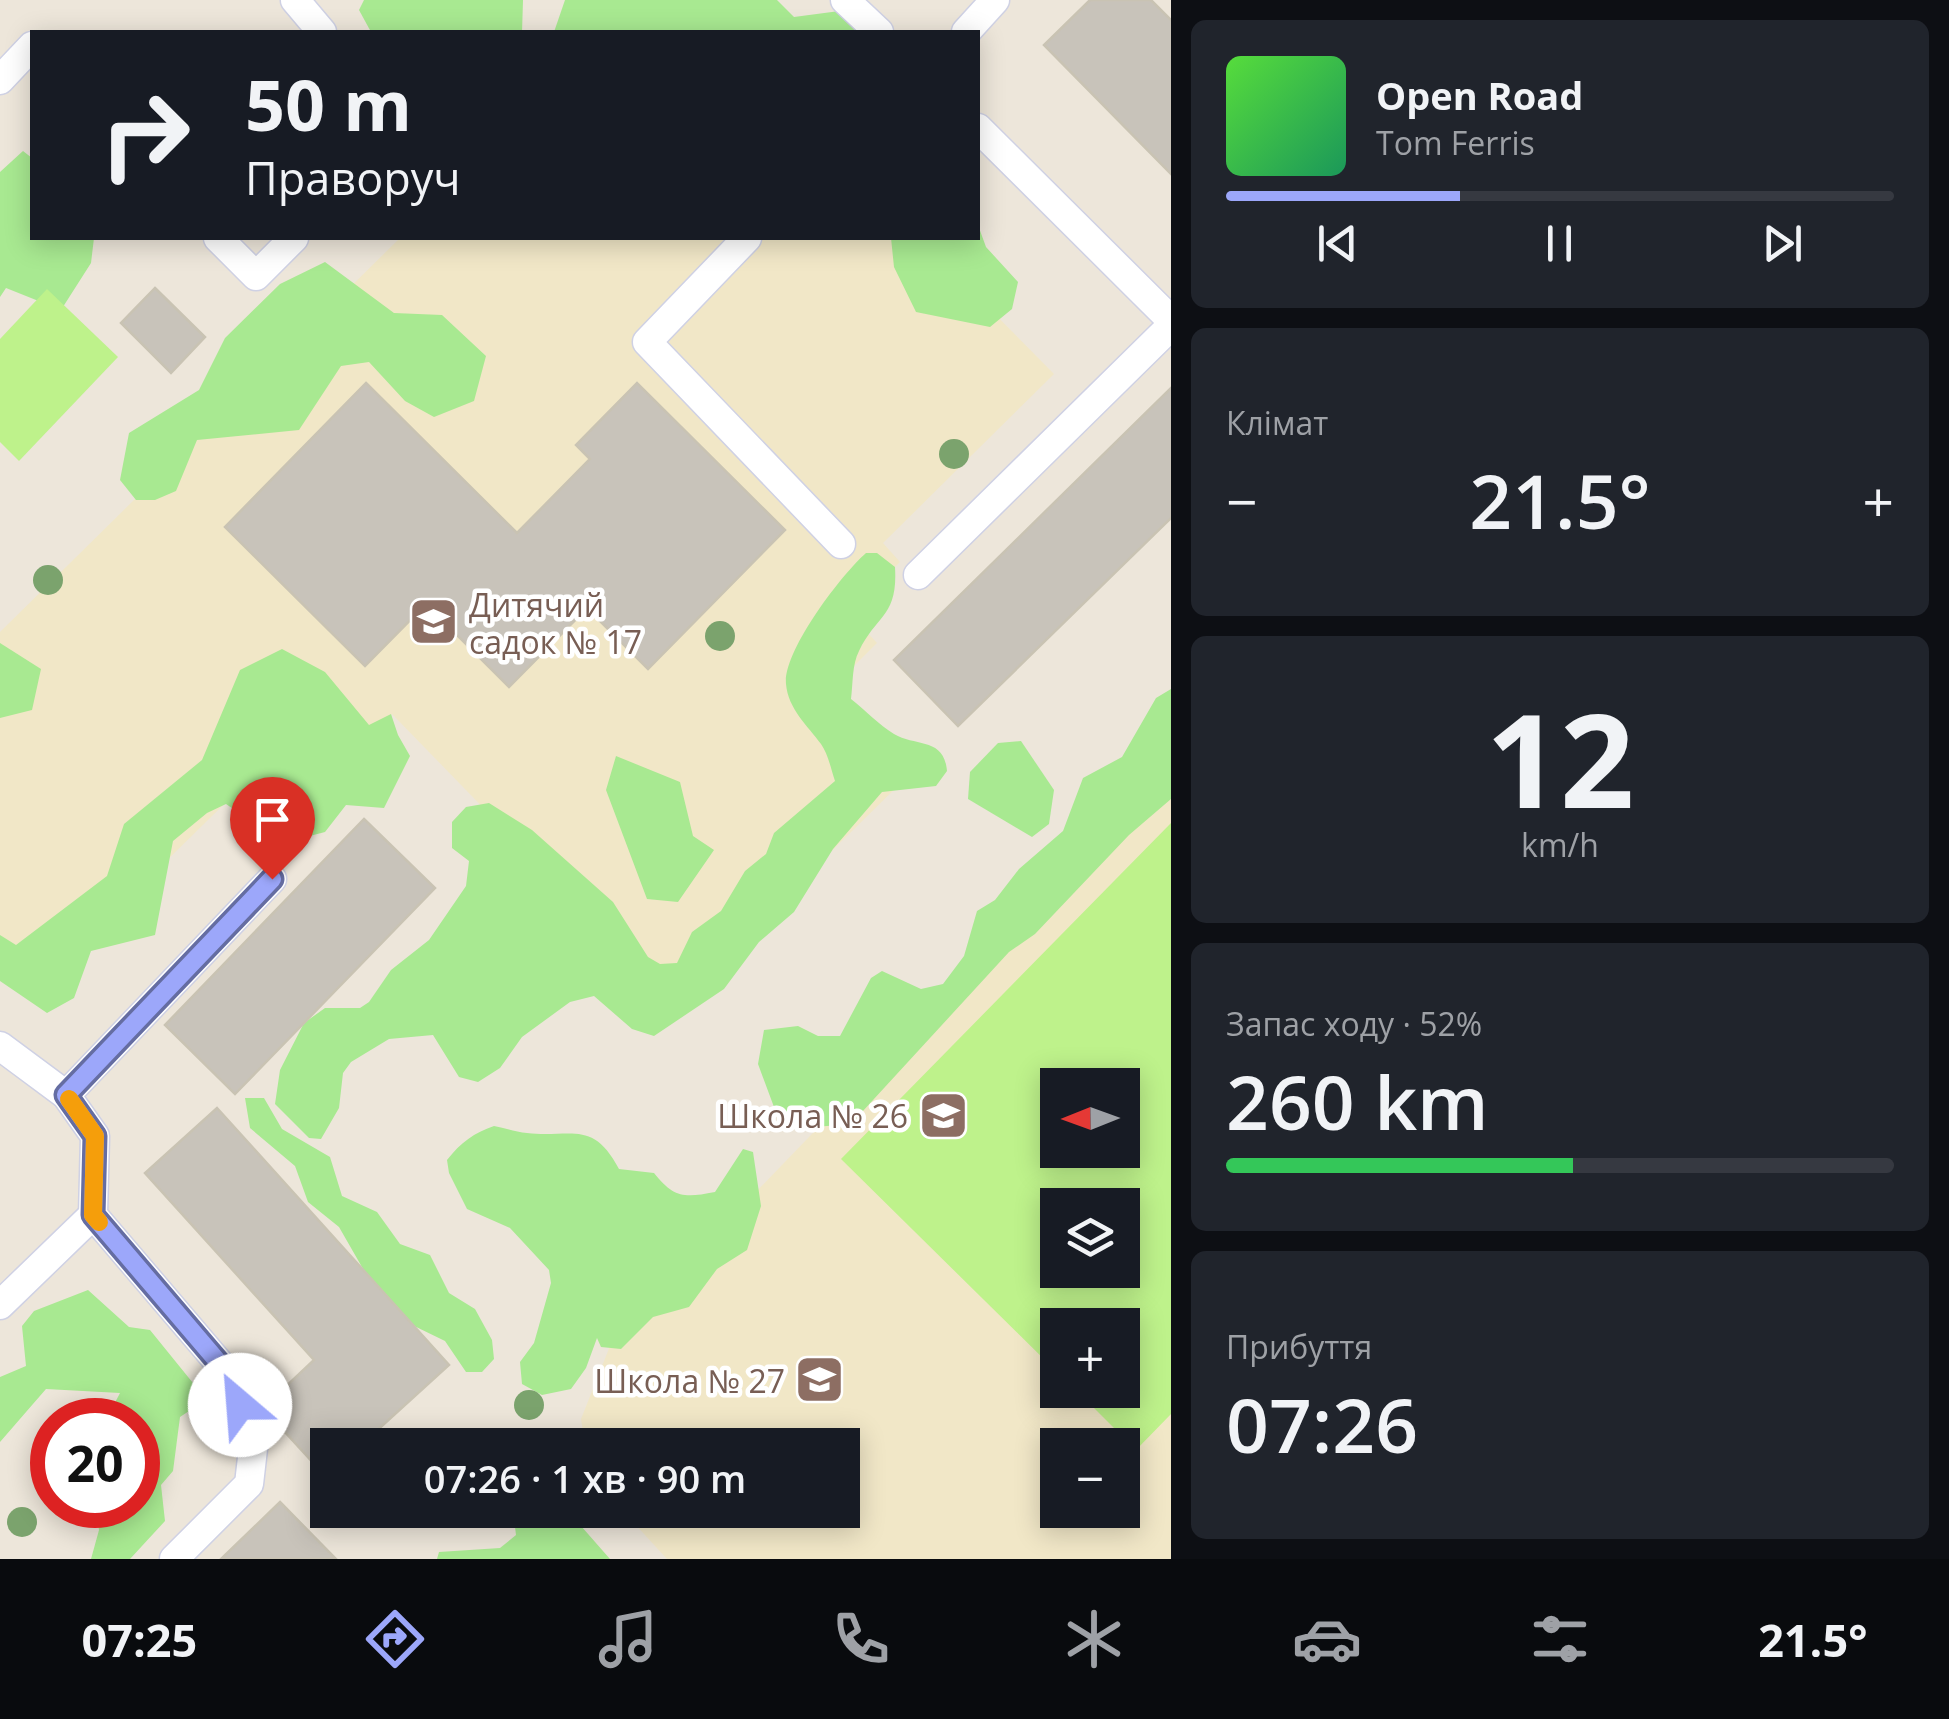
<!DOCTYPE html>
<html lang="uk">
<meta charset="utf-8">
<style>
body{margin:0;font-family:"Open Sans",sans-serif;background:#20242c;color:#f1f3f6;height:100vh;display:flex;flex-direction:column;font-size:38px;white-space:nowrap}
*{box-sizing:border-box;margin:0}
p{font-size:32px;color:#9ea1a6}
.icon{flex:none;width:55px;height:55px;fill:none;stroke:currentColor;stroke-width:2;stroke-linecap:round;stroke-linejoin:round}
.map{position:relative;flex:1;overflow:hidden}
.details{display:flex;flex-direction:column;gap:20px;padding:20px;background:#0d0f14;width:778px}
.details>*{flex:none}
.top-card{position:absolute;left:30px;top:30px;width:950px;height:210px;border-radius:0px;box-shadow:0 5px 25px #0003;background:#171b24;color:#f1f3f6;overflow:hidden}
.needle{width:65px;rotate:269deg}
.buttons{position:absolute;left:1040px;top:1068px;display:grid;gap:20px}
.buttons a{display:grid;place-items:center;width:100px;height:100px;border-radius:0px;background:#171b24;box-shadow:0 5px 25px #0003;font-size:50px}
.speed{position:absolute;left:30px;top:1398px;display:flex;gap:20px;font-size:50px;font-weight:700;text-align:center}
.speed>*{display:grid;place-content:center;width:130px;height:130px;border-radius:50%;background:#171b24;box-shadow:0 5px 25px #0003;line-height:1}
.speed .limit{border:15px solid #d22;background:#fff;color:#111}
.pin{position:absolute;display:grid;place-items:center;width:85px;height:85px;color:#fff;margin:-102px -42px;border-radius:50% 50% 50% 0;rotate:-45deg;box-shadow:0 0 10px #0007}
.pin .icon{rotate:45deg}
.me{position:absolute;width:110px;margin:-55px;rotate:333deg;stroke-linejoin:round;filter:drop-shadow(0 0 8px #0008)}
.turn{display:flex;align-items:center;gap:35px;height:210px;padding:0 50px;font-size:45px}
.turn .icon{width:130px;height:130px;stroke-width:2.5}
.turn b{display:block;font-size:70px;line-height:85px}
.big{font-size:75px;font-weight:600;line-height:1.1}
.details .widget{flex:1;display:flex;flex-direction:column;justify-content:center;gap:15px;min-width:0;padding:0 35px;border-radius:15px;background:#20242c}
.details .dial{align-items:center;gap:0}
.dial b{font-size:130px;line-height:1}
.song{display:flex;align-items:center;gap:30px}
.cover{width:120px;height:120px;border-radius:15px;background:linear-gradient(135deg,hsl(110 70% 55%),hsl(150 70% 35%))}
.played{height:10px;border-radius:5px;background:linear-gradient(90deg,#9ca7fa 35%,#363941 35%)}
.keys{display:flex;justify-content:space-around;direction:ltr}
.heat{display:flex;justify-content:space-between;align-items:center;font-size:55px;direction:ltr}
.charge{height:15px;border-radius:8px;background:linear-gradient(90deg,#34c759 52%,#363941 0)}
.trip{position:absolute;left:310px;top:1428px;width:550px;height:100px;border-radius:0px;background:#171b24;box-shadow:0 5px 25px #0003;font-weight:600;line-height:100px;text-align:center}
.menu{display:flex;height:160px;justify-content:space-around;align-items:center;background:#090b0e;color:#9ea1a6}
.menu .icon{width:70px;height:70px}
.menu .active{color:#9ca7fa}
.menu b{font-size:45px;color:#f1f3f6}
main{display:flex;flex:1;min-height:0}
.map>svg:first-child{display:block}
</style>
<main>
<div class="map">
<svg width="1172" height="1559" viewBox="0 0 1172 1559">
<rect width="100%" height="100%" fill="#ede6da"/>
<g fill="#f1e7c7" fill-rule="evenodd">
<path d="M400 238H920L1054 374 883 543 900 562 849 613 877 643 827 693 908 776 675 1005 392 714 361 745 323 707 32 993 0 961V632Z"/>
<path d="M1171 762V1559H667L622 1510H842V1445H585L581 1419 612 1341ZM1058 1085H1122V1150H1058ZM1058 1205H1122V1270H1058ZM1058 1325H1122V1390H1058ZM1058 1445H1122V1510H1058Z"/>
</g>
<g fill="#a8e991">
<path d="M364 0H523L522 32H371L359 10Z"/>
<path d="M565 0H777L794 17 847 10 867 32H554Z"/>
<path d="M23 151 32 158V238H94L91 263 61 310 6 288 0 297V172Z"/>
<path d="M978 225 986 247 1018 282 1012 309 990 327 916 312 894 267 891 238H978Z"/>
<path d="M325 262 394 313 442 315 486 356 474 401 434 417 405 401 369 362 341 366 299 430 197 440 176 491 155 500H136L120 480 129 433 199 390 225 338 280 284Z"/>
<path d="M866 553H877L895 567C898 617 877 614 859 651 852 664 853 684 851 699 865 710 879 725 894 734 916 747 944 737 947 771L936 786 882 792 833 849 794 912 759 942 724 989 654 1036 632 1029 594 996 570 1002 522 1037 500 1068 478 1082 459 1077 433 1035 389 1039 351 1062 343 1073 339 1108 321 1139 309 1138 275 1104 280 1070 304 1023 325 1008H360L369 1002 391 970 429 940 466 886 469 861 452 848V822L466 807 489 803 532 830 613 902 648 957 660 964 677 963 692 932 721 911 745 871 766 854 774 833 835 781C831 769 828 754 821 744 808 726 788 709 786 684 783 651 841 575 866 553Z"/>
<path d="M0 643 41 669 32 710 0 718Z"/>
<path d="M282 649 325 672 369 725 391 714 398 735 410 756 384 808 346 805 325 832 283 843 226 804 207 813 173 841 155 935 91 951 74 998 47 1013 0 981V935L16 945 107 876 124 824 202 760 240 670Z"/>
<path d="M1171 689V799L1129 835 1035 934 1009 952 851 1124 815 1127 792 1122 774 1107 758 1064 764 1030 798 1026 818 1036H840L871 978 882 971 921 989 943 984 964 956 977 911 995 900 1019 869 1063 831 1083 778 1122 757 1156 698Z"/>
<path d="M1021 741 1054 790 1049 824 1032 837 968 799 970 772 998 743Z"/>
<path d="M616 756 680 782 693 836 714 850 678 902 647 899 606 790Z"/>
<path d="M245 1098H264L282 1129 330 1157 342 1196 377 1212 400 1244 430 1255 449 1293 475 1309 492 1340 494 1359 482 1372H466L445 1341 408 1323 374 1288 339 1227 308 1202 295 1166 250 1128Z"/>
<path d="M494 1126C505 1128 516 1132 527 1133 571 1138 593 1119 619 1169L654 1173C674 1198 684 1198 715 1192L743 1149 753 1152 761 1206 747 1250 717 1269 689 1307 653 1317 621 1349 601 1347 597 1338 586 1368 571 1389 542 1395 522 1384 520 1362 534 1343 551 1283 549 1270 510 1228 467 1209 449 1173 447 1160C461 1142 474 1133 494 1126Z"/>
<path d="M88 1290 129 1327 150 1330 197 1388 195 1407 180 1417 173 1471 161 1485 165 1521 130 1559H91L99 1530 95 1505H138V1420H106L120 1393 46 1389 0 1442V1377L26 1366 22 1326 34 1311Z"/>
<path d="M513 1510H567L610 1559H437L439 1552 500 1548 516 1535Z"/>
</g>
<g fill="#bef28b" fill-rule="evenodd">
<path d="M47 289 118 357 19 461 0 442V339Z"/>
<path d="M1171 823V1414L1136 1450 1076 1390H1122V1325H1058L1057 1372 841 1159ZM1058 1085H1122V1150H1058ZM1058 1205H1122V1270H1058Z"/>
</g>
<g fill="#c8c3ba" stroke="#c9c3b3" stroke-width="2.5">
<path d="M1090 0H1151L1172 21V175L1044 45Z"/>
<path d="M155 288 205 337 171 373 121 323Z"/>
<path d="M366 383 517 533 590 459 576 445 637 383 785 530 648 669 587 608 509 687 426 604 365 666 225 527Z"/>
<path d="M1172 387V517L958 726 894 660Z"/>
<path d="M364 819 435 888 235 1094 165 1025Z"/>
<path d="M217 1108 449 1365 361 1445H328V1479L263 1408 314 1360 145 1173Z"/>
<path d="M280 1502 336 1559H221Z"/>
</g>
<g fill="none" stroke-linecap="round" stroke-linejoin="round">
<defs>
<g id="service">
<path d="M295 0 322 32"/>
<path d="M845 0 879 32"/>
<path d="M966 32 995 0"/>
<path d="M0 80 32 46"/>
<path d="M978 128 1172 321"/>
<path d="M218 238 256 276 294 238"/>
<path d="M747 238 647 342 841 544"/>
<path d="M918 575 1172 325"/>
<path d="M0 1046 66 1095 95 1136 93 1215 225 1370 254 1440 249 1484 174 1559"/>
<path d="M66 1095 272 879"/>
<path d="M0 1305 93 1215"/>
</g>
</defs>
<use href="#service" stroke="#cfd1e4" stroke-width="31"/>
<use href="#service" stroke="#fff" stroke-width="28"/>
</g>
<g fill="#7ba36d">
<circle cx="954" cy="454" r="15"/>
<circle cx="48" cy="580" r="15"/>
<circle cx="720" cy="636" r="15"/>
<circle cx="529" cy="1405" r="15"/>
<circle cx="22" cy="1522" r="15"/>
</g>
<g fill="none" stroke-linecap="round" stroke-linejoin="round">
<defs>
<path id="route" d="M240 1405 225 1370 93 1215 95 1136 66 1095 272 879"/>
</defs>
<use href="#route" stroke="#656da2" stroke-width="25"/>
<use href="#route" stroke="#9ca7fa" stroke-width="18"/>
<path stroke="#f59e0b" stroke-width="18" d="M69 1099 95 1136 93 1215 99 1222"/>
</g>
<defs>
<symbol id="school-square" viewBox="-11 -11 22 22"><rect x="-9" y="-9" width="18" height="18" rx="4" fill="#8d6e63" stroke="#fff"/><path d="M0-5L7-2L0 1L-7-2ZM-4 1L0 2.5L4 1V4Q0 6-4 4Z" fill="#fff"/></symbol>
</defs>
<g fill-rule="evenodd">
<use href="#school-square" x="406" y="594" width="55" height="55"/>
<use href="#school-square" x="916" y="1088" width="55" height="55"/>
<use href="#school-square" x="792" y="1352" width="55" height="55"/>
</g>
<g text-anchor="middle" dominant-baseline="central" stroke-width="9" stroke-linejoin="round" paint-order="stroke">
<g font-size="32" fill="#785e54" stroke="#fff" text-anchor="end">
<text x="469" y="604" text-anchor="start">Дитячий<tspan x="469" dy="37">садок № 17</tspan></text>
<text x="908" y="1115">Школа № 26</text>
<text x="785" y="1380">Школа № 27</text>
</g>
</g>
</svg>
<div class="buttons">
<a><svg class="needle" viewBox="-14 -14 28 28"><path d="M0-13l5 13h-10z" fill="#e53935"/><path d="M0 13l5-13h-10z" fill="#9ea1a6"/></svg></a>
<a><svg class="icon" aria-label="layers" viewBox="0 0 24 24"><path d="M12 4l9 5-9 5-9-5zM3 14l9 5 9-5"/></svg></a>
<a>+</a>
<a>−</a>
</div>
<div class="speed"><div class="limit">20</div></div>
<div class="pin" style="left:272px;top:879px;background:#d93025"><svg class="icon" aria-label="arrive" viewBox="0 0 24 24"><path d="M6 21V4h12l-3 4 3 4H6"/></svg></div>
<svg class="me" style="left:240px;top:1405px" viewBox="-20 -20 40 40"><circle r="19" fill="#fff"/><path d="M0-13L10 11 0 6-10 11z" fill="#9ca7fa"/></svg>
<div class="trip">07:26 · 1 хв · 90 m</div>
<div class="top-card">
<div class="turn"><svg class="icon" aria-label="right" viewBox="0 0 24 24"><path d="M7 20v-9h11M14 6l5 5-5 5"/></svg><div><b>50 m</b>Праворуч</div></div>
</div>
</div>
<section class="details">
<div class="widget">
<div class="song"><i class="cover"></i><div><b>Open Road</b><p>Tom Ferris</p></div></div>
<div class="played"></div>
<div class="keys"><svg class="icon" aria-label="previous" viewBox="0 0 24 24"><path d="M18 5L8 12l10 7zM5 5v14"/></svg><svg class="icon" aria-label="pause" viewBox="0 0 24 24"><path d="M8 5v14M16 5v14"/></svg><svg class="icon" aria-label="next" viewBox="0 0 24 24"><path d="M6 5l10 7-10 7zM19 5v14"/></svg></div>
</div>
<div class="widget"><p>Клімат</p>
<div class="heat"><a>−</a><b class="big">21.5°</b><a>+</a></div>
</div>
<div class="widget dial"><b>12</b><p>km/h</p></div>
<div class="widget"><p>Запас ходу · 52%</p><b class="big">260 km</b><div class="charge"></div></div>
<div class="widget"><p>Прибуття</p><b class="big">07:26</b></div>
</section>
</main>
<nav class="menu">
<b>07:25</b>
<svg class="icon active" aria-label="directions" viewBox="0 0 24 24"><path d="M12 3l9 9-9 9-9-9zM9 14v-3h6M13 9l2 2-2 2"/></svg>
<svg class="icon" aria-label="music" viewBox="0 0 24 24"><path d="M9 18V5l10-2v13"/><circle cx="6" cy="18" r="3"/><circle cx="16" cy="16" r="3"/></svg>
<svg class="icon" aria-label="phone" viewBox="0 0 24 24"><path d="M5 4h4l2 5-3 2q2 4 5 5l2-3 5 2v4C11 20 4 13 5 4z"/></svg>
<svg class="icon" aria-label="climate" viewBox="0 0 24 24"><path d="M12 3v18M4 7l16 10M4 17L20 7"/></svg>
<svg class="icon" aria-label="car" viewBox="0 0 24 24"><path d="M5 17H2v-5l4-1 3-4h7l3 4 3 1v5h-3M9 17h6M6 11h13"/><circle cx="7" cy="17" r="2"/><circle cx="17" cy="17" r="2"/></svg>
<svg class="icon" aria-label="filters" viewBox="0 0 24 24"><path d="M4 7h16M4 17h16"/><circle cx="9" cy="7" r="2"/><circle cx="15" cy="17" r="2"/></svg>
<b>21.5°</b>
</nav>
